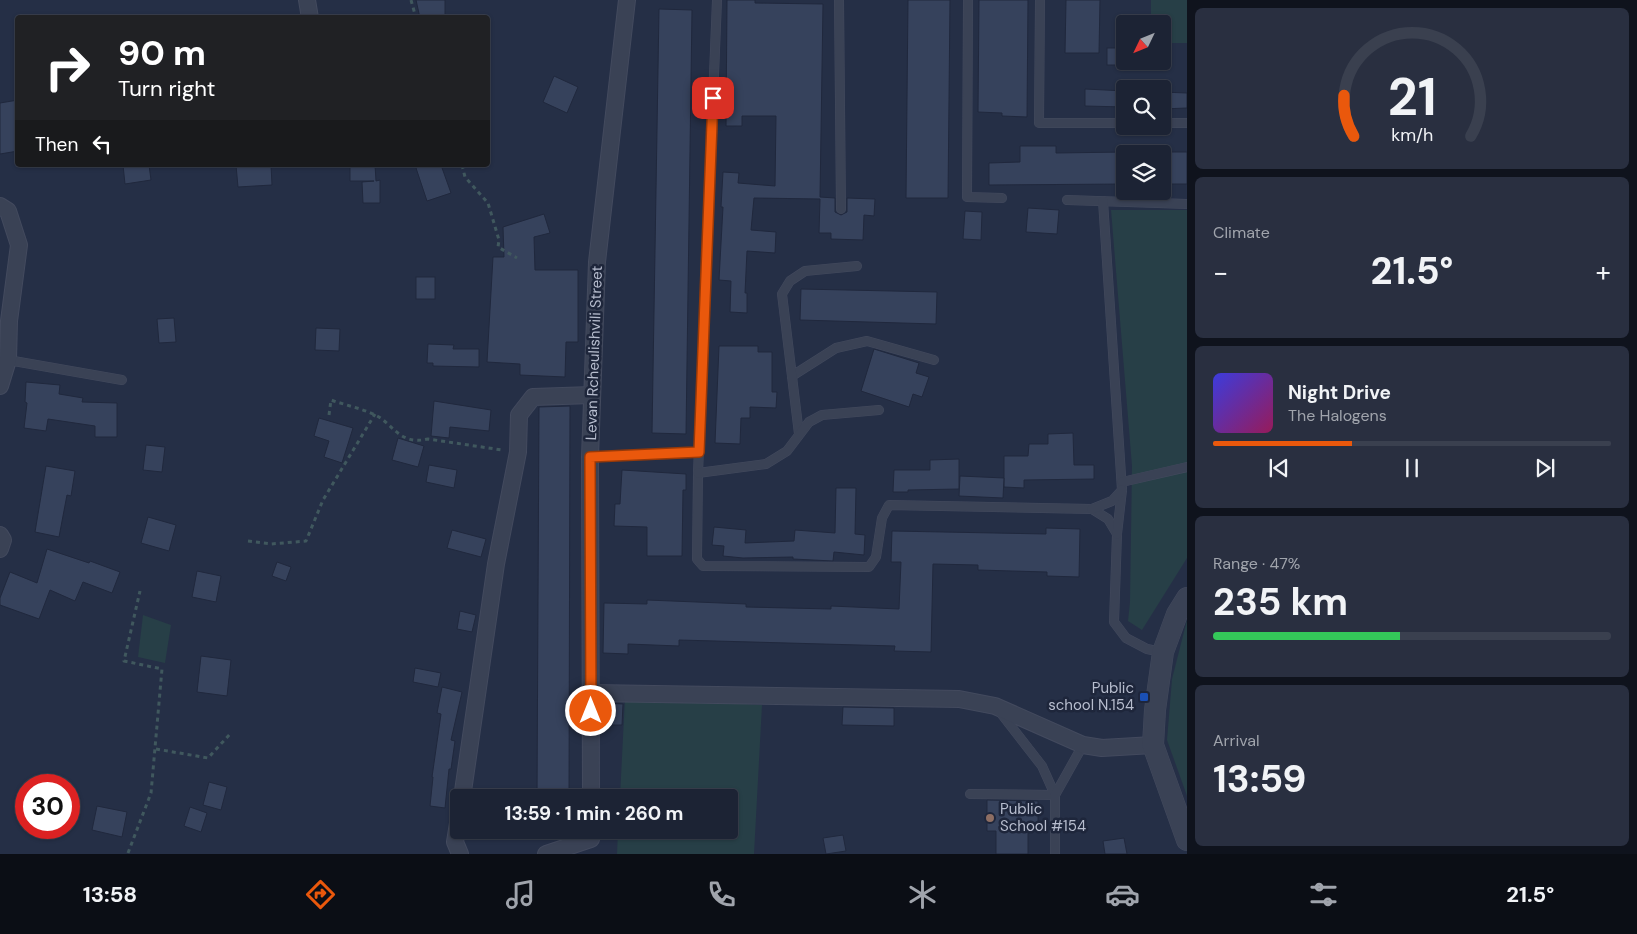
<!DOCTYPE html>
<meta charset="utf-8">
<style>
body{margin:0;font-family:"DM Sans",sans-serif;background:#292f40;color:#f1f3f6;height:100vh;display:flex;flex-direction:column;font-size:19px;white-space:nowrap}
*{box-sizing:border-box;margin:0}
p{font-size:16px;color:#a0a4ac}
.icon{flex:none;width:28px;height:28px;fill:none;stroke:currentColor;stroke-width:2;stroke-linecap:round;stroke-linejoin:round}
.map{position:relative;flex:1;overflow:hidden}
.side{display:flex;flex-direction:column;gap:8px;padding:8px;background:#0f131d;width:450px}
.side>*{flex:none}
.banner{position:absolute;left:15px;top:15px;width:475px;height:152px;border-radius:5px;box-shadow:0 1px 4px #0004,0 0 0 1px #3a404f;background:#202124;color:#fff;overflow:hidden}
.needle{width:32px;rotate:227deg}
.tools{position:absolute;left:1116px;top:15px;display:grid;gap:10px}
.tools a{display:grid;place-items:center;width:55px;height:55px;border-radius:5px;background:#1c2334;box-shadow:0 1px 4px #0004,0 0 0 1px #3a404f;font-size:25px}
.speed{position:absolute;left:15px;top:774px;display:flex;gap:10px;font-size:25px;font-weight:700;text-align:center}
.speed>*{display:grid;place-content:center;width:65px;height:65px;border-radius:50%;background:#1c2334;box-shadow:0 1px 4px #0004,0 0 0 1px #3a404f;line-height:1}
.speed .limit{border:8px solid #d22;background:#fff;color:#111}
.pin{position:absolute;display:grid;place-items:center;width:42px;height:42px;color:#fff;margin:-21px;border-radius:10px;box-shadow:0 2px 8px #0006}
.me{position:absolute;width:55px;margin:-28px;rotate:0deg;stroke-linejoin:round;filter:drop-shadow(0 0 4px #0008)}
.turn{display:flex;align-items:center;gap:18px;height:105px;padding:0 20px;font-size:22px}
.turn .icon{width:65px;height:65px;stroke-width:2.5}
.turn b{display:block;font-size:35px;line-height:42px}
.then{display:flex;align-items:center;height:48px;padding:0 20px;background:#0003;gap:10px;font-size:19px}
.big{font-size:38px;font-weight:700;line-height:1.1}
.side .tile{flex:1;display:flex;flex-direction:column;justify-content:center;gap:8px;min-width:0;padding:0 18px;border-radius:8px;background:#292f40}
.side .dial{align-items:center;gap:0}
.dial svg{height:130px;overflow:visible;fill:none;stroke:#3a404f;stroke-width:7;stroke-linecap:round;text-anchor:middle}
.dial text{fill:#f1f3f6;stroke:none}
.song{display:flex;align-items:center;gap:15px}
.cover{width:60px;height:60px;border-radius:8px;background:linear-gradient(135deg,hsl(240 70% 55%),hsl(330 70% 35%))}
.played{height:5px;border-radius:2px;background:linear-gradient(90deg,#ea580c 35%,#3a404f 35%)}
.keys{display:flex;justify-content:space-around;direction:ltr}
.heat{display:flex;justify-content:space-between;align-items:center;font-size:28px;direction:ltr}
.charge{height:8px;border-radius:4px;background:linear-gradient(90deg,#34c759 47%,#3a404f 0)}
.trip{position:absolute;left:450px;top:789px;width:288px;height:50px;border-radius:5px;background:#1c2334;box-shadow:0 1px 4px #0004,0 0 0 1px #3a404f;font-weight:700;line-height:50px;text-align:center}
.tabs{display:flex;height:80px;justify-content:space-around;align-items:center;background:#0b0e15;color:#a0a4ac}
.tabs .icon{width:35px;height:35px}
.tabs .active{color:#ea580c}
.tabs b{font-size:22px;color:#f1f3f6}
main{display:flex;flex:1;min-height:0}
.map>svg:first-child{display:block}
</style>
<main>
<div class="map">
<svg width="1187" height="854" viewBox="0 0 1187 854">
<rect width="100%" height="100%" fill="#252f46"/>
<g fill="#273f47">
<path d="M1151 0H1187V43H1163L1162 24H1151Z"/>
<path d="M1111 210H1187V558L1142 630 1128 621 1130 602 1132 466Z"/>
<path d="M143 615 171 625 165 663 138 657Z"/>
<path d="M1187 620V796L1167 740 1172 679Z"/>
<path d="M625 697 762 705 754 854H617L618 830H729V798L620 797Z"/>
</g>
<g fill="#36425c" stroke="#20283d">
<path d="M416 0H445V18H420Z"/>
<path d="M727 0H755V3L823 4 820 197 835 198V212L841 215 847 212V198L875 199 874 216 864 215 863 240 831 239V233H819L820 199 754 198 751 230 776 232 775 253 747 251 745 293H747V313L730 312 731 281 719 280 723 207H721L723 172 739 173 738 183 775 186 776 116H742V126H726Z"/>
<path d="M908 0H950L948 198H906Z"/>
<path d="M979 0H1028L1027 117 1002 116V113L978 112Z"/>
<path d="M1066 0H1100L1099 53H1065Z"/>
<path d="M659 9 692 10 686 434 652 433Z"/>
<rect x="1107" y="48" width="18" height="17"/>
<path d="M554 76 578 87 567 113 543 102Z"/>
<path d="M1085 89 1125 91V107L1085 106Z"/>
<path d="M1162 92 1187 93V108L1162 109Z"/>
<path d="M18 100V151L0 154V103Z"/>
<path d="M1020 146H1056V153L1125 152V184L989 185V163L1020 162Z"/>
<rect x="1162" y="152" width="25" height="32"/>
<path d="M123 165H149L151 180 125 184Z"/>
<path d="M236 165H271L272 185 238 187Z"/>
<path d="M350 165H375L376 181 380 180V203H363L362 182 374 181H350Z"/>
<path d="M425 165H441L451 193 427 201 416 168Z"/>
<path d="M1028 208 1059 210 1057 234 1026 232Z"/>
<path d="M965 211 982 212 981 240 963 239Z"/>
<path d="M544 214 550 233 534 237 535 270H578V342H566L565 377 520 375V364L487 362 493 257H504L503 227Z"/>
<rect x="416" y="277" width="19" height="22"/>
<path d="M801 289 937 292 936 324 800 320Z"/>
<path d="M174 318 176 342 159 343 157 319Z"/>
<path d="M316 328 340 329 339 351 315 350Z"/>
<path d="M428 344 454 345 453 349H479V367L433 366V363H427Z"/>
<path d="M719 346H758V352H772V392H777L776 408 750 407V418H741L740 444 715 443Z"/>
<path d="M874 349 919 363 916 373 929 377 922 397 913 394 909 407 861 391Z"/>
<path d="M26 382 60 385 59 394 83 398 82 402 117 403V437H95V426L48 419 46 431 24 428 27 403 25 402Z"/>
<path d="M434 401 491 410 489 431 450 427 449 438 431 436Z"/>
<path d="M570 406 569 798H537L539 407Z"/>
<path d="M319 418 353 428 342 463 324 457 329 441 314 436Z"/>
<path d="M1073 433 1074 465H1094V479L1024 480V488L1004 487V456H1028L1029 444H1048V434Z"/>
<path d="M398 438 424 446 418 467 392 460Z"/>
<path d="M146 445 165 447 162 472 143 470Z"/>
<path d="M959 459V489L908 490V492H893L894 470H930V460Z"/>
<path d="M429 465 457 470 454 488 426 482Z"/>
<path d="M46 466 75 471 71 496 67 495 59 537 35 532Z"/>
<path d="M622 470 686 474V490H683L682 556H647V527L614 526 615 504H620Z"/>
<path d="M960 476 1004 478 1003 498 959 496Z"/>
<path d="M836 488H856L855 534 865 535 864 555 834 552 833 561 793 559V557L743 558 723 556 724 546 712 545 714 527 746 530 745 543 794 541 795 530 835 533Z"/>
<path d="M148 517 176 525 169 551 141 543Z"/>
<path d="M1046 528 1080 529 1079 577 1047 576V572L978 570V565L933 564 931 652 894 651 895 646 679 640V646L628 644V654L603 653 604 603 647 604V600L746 604V607L831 609V606L899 609 901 562H891L892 531 1046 534Z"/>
<path d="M452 530 486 539 481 557 447 548Z"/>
<path d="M47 549 89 563 90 561 120 572 112 593 83 582 75 601 50 590 39 619 0 605V598L10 572 37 583Z"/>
<path d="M277 562 291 567 286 581 272 576Z"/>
<path d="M197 571 221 576 216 602 192 597Z"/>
<path d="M460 611 476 615 472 632 457 629Z"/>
<path d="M201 656 231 660 227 696 197 692Z"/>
<path d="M415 668 441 673 438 687 413 682Z"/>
<path d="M442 687 462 692 451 740 455 741 451 769H449L445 808 430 806 433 777H432L441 714 437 713Z"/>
<path d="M605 703 623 704 622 725H604Z"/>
<path d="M843 707 894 708V726L842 725Z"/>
<path d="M209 782 227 787 221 810 203 805Z"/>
<path d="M987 800 1038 801V824H1028V854H996V831H987Z"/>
<path d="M97 806 127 812 122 837 92 830Z"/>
<path d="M190 807 207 813 201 832 184 826Z"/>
<path d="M843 835 846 851 826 854 823 838Z"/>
<path d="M1124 838 1127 854H1105L1103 841Z"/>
</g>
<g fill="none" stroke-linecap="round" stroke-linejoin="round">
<defs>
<g id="service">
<path d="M717 0 698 473 697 559 703 566 869 567 876 557 882 518 889 505 1092 509 1108 519 1117 534 1114 622 1126 638 1147 649 1162 652"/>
<path d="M839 0 841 209"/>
<path d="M968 0 967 197 1002 198"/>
<path d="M1040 0 1039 123H1125"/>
<path d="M1162 123H1187"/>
<path d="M1067 200 1187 204"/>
<path d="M1103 201 1122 490 1117 534"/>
<path d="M8 360 122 380"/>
<path d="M792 376 836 348 867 341 934 360"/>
<path d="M799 434 782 294 790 281 805 271 857 266"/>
<path d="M590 457 699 452"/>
<path d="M698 473 766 464 787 451 809 422 822 415 879 410"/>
<path d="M1122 482 1187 467"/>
<path d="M1092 509 1112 501 1122 490"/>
<path d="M970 794 1055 795 1042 766 1000 712"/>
<path d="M1055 854V795L1083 745"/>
</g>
<g id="minor">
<path d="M307 0 310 18"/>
<path d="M0 206 8 211 19 245 9 321 8 360 0 386"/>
<path d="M0 535 3 540 0 549"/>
<path d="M592 693 959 699 995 706 1083 745 1102 748 1153 745"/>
<path d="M462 798 496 564 518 452 519 415 533 397 592 395"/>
<path d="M591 798 590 457 597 262 627 0"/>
<path d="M459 817 455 842 460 854"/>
<path d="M546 854 591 839"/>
</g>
<path id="tertiary" d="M1187 598 1177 614 1163 652 1155 710 1153 745 1187 840"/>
</defs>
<use href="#service" stroke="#434a5e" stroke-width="10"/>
<use href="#minor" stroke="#434a5e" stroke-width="18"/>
<use href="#tertiary" stroke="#434a5e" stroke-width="22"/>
<g stroke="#40585e" stroke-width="3" stroke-dasharray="4 4" stroke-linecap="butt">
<path d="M411 0 416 18"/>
<path d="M462 165 465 177 488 203 499 240 498 247 517 258"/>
<path d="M329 415 331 400C345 405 360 408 373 414 393 422 398 446 428 439L502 450"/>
<path d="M248 541 271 544 306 541 323 500 375 414"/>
<path d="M156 749 208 758 231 733"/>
<path d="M128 853 151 793 162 669 124 661 140 591"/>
</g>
<use href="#service" stroke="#3a4255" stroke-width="9"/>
<use href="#minor" stroke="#3a4255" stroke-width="16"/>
<use href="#tertiary" stroke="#3a4255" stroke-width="21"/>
</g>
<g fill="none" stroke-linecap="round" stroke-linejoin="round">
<defs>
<path id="route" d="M591 711 590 457 699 452 713 98"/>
</defs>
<use href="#route" stroke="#983908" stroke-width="12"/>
<use href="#route" stroke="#ea580c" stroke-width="9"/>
</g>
<rect fill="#1a4fb4" stroke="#1e263b" stroke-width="2" x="1139" y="692" width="10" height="10" rx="2.5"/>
<circle fill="#8d6e63" stroke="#1e263b" stroke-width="2" cx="990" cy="818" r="5"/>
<g text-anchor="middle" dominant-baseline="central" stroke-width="5" stroke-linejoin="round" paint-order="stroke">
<g font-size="15" fill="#b7bdce" stroke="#1e263b">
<text transform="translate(594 353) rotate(-88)">Levan Rcheulishvili Street</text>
</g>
<g font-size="15" fill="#b7bdce" stroke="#1e263b" text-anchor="end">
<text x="1134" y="688">Public<tspan x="1134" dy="17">school N.154</tspan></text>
<text x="1000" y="809" text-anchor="start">Public<tspan x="1000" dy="17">School #154</tspan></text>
</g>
</g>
</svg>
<div class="tools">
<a><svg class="needle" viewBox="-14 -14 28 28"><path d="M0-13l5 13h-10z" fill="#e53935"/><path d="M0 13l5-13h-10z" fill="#a0a4ac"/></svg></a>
<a><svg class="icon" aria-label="search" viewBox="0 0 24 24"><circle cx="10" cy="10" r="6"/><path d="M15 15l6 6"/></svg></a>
<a><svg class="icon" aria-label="layers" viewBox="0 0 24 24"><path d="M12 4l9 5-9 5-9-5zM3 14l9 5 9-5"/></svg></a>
</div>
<div class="speed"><div class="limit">30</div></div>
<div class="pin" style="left:713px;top:98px;background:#d93025"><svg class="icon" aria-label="arrive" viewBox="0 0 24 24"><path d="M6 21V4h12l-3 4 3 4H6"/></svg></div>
<svg class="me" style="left:591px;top:711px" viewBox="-20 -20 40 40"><circle r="17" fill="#ea580c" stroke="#fff" stroke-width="3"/><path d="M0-11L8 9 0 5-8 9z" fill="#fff"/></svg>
<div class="trip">13:59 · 1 min · 260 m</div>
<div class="banner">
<div class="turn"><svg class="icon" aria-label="right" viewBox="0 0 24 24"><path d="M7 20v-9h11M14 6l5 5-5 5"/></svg><div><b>90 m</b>Turn right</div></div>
<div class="then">Then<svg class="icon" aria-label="left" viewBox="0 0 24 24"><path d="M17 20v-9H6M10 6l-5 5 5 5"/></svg></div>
</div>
</div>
<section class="side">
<div class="tile dial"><svg viewBox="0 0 100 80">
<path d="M14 69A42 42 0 1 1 86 69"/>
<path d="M14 69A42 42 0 0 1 8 44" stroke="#ea580c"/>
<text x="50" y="56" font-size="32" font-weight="700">21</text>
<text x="50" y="72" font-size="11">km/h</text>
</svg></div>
<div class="tile"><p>Climate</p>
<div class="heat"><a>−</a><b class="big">21.5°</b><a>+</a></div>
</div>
<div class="tile">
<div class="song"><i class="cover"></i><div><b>Night Drive</b><p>The Halogens</p></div></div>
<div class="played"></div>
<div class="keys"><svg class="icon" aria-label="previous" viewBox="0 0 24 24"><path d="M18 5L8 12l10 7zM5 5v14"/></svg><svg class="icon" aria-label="pause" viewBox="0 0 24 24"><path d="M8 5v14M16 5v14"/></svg><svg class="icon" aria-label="next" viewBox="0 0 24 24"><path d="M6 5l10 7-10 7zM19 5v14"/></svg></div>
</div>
<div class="tile"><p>Range · 47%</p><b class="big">235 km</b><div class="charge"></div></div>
<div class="tile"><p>Arrival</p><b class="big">13:59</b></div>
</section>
</main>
<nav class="tabs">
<b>13:58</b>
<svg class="icon active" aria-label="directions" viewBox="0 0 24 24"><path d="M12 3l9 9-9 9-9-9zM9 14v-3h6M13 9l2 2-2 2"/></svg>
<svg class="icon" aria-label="music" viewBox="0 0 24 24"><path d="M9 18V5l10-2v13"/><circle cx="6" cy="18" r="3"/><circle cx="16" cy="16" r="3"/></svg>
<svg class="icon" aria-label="phone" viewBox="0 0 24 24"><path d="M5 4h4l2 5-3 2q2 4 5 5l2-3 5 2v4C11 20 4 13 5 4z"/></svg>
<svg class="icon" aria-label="climate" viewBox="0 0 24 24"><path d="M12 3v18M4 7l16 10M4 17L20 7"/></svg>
<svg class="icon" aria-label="car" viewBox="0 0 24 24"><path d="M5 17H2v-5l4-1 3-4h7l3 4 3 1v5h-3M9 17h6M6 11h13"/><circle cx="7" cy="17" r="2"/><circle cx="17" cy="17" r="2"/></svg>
<svg class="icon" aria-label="filters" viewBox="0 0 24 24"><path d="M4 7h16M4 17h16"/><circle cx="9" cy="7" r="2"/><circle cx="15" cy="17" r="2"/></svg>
<b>21.5°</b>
</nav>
